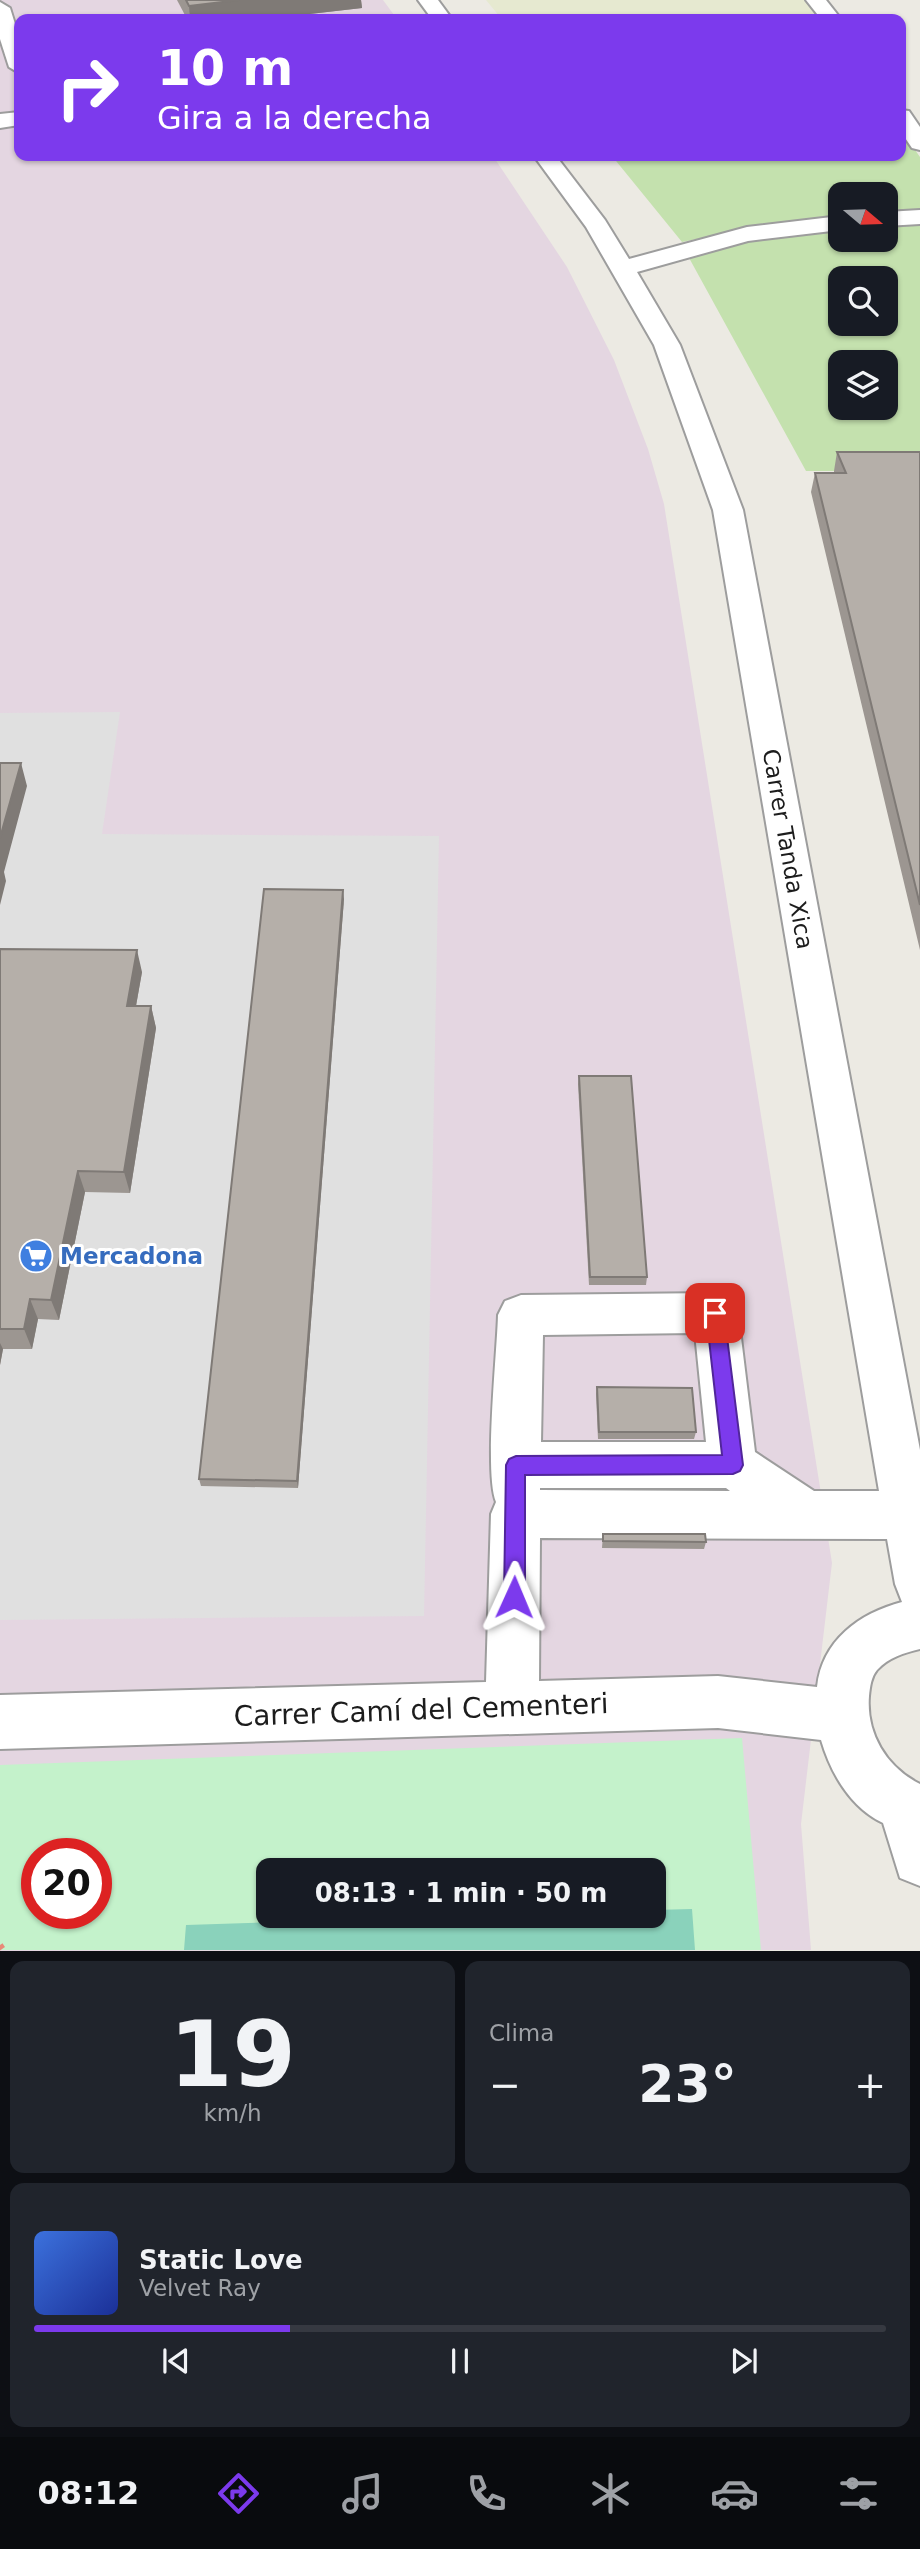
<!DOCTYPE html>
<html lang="es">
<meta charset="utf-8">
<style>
body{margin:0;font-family:"DejaVu Sans",sans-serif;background:#20242c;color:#f1f3f6;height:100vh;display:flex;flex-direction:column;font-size:26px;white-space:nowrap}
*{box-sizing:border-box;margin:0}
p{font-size:23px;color:#9ea1a6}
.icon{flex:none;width:38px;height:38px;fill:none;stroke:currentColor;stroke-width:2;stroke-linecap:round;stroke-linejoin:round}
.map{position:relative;height:1951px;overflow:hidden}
.drawer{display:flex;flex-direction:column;gap:10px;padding:10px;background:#0d0f14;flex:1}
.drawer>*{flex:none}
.guide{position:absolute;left:14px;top:14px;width:892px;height:147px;border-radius:14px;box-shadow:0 2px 5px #0004;background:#7c3aed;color:#fff;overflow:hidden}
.needle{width:46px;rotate:109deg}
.buttons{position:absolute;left:828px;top:182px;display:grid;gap:14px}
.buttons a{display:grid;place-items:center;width:70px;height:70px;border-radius:14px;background:#171b24;box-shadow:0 2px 5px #0004;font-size:35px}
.speed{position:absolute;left:21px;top:1838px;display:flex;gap:14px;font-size:35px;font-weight:700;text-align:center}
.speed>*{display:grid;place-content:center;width:91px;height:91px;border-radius:50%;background:#171b24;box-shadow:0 2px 5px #0004;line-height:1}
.speed .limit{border:10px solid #d22;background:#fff;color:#111}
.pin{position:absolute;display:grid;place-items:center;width:60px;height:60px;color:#fff;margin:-30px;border-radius:14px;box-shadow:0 4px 10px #0006}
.me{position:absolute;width:77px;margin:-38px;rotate:1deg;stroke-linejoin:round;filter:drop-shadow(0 0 5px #0008)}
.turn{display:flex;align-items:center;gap:24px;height:147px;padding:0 28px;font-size:32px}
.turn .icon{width:91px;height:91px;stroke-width:2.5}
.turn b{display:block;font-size:49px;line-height:60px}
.big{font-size:52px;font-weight:800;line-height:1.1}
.drawer .widget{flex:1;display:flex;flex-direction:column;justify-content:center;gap:10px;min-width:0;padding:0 24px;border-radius:14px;background:#20242c}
.drawer .dial{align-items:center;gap:0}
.dial b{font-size:91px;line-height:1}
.song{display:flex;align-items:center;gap:21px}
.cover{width:84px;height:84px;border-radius:10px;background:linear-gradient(135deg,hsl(220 70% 55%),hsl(230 70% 35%))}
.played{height:7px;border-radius:4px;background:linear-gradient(90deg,#7c3aed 30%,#363941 30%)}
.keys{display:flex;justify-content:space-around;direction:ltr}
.heat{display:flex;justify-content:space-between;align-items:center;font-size:38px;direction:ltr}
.drawer .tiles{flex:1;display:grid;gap:10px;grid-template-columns:1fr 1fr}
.widget:last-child{grid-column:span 2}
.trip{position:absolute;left:256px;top:1858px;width:410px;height:70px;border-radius:14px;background:#171b24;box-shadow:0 2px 5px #0004;font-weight:800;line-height:70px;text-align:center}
.tab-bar{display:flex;height:112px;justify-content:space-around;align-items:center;background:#090b0e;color:#9ea1a6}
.tab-bar .icon{width:49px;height:49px}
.tab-bar .selected{color:#7c3aed}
.tab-bar b{font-size:32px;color:#f1f3f6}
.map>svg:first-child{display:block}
</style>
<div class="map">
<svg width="920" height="1951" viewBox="0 0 920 1951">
<rect width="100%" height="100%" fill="#eceae3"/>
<path fill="#e4d6e1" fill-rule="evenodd" d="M0 0H383L397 19H19V156H493L567 267 614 360 648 449 664 504 832 1563 801 1824 811 1950 0 1951ZM37 1853H96V1913H37ZM268 1871H653V1916H268Z"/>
<path fill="#e6e9d0" d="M486 0H805L819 19 500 17Z"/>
<g fill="#c4e1ae" fill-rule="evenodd">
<path d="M901 130 920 157V211L886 214V194H840V217L773 223 682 242 612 156H901Z"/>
<path d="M920 223V471H806L688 256 735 241 840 229V240H886V225ZM840 278H886V324H840ZM840 362H886V408H840Z"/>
</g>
<path fill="#c4f2cb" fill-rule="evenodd" d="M742 1738 761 1950H0V1765ZM37 1853H96V1913H37ZM268 1871H653V1916H268Z"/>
<path fill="#8ad2bb" d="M692 1909 695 1950H184L186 1925 457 1916H653V1910Z"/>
<path fill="#e0e0e0" d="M120 712 102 834 439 836 424 1616 0 1620V713Z"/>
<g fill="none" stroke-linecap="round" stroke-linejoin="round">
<defs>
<g id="minor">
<path d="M418 0H438L452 19H432Z"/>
<path d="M806 0H826L841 19H821Z"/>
<path d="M0 2 10 8 19 37V73L9 67 0 39Z"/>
<path d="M901 110 909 111 920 127V150L912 148 901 132Z"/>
<path d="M19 112V125L0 128V114Z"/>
<path d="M534 156H556L605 220 629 259 747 227 840 216V230L748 241 637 272 680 345 743 510 920 1450V1649C904 1653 889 1657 877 1670 871 1677 870 1687 869 1696 866 1733 886 1767 920 1784V1886L900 1878 883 1823C851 1808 831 1774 821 1740L718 1728 0 1749V1695L486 1682 491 1514 496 1502C484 1473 497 1354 498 1315L505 1301 521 1295 715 1293 731 1299 738 1313 755 1452 814 1491H879L713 510 654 345 586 227ZM695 1333 706 1442H541L543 1335ZM540 1488H726L730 1491 540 1490ZM540 1538 887 1539 895 1584 902 1602C860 1613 822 1640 817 1687L718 1676 539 1681Z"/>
<path d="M920 210V224L886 226V212Z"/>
</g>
</defs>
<use href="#minor" stroke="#9d9d9d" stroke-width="4"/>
<path stroke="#e88a78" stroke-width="6" stroke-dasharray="4.5 4.5" stroke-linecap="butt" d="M0 1945 4 1951"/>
<use href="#minor" fill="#fff" fill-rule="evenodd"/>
</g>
<g fill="#9c9691">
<path d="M177 0H361L362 8 266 19H187Z"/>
<path d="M837 452H920V950L811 492 815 473H834V471Z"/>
<path d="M344 899 298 1488 201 1486 199 1479Z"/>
<path d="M0 949 142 972 136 1006H151L156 1028 130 1193 85 1192 59 1320 38 1319 32 1349H3L0 1365Z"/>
<path d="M579 1076 647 1277 646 1285H589L578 1084Z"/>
<path d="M597 1387 696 1432 694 1439H598L596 1394Z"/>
<path d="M603 1534 706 1542 704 1549 602 1548Z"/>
</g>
<g fill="#7f7a76">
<path d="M239 0H361L362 8 266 19H190L189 6Z"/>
<path d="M21 763 27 786 4 872 6 881 0 905V838Z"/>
<path d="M343 890 344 899 298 1488 297 1481Z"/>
<path d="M137 950 142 972 132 1028 127 1006Z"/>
<path d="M151 1006 156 1028 130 1193 124 1172Z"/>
<path d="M78 1171 85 1192 59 1320 51 1300Z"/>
<path d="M30 1299 38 1319 32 1349 24 1329Z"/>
<path d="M0 1343 3 1349 0 1365Z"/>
</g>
<g fill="#b5afa9" stroke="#7f7a76" stroke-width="2">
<path d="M186 0H239L189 6Z"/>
<path d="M837 452H920V905L815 473H846Z"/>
<path d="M0 763H21L0 838Z"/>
<path d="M264 889 343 890 297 1481 199 1479Z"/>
<path d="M0 949 137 950 127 1006H151L124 1172 78 1171 51 1300 30 1299 24 1329H0Z"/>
<path d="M579 1076H631L647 1277H590Z"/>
<path d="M597 1387 692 1388 696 1432H599Z"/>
<path d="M603 1534H705L706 1542 603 1541Z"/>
</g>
<path fill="#7c3aed" stroke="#51269a" stroke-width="2" d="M715 1305 722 1307 724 1313 743 1465 740 1471 733 1474 525 1475V1597L522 1604 514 1607 507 1604 504 1597 506 1465 509 1459 516 1456 722 1455 706 1313 708 1307Z"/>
<defs>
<symbol id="supermarket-disc" viewBox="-11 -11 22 22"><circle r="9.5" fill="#3f7fe0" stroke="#fff"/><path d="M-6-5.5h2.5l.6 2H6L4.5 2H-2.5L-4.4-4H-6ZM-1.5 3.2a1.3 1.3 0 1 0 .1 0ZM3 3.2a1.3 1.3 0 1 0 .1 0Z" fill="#fff"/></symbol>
</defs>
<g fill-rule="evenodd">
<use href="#supermarket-disc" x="17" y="1237" width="38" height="38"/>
</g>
<g text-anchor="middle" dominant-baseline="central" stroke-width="6" stroke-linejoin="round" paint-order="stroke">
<g font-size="23" fill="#1c1c1c" stroke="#fff">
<text transform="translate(788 849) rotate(80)">Carrer Tanda Xica</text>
</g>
<g font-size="23" font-weight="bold" fill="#366cbe" stroke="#fff" text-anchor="start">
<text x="60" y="1256">Mercadona</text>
</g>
<g font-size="28" fill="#1c1c1c" stroke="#fff">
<text transform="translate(421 1710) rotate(-2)">Carrer Camí del Cementeri</text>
</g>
</g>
</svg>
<div class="buttons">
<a><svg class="needle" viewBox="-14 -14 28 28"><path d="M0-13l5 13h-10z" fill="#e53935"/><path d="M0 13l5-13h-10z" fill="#9ea1a6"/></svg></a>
<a><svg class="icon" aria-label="search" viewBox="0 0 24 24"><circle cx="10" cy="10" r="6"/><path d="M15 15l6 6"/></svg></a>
<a><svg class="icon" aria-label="layers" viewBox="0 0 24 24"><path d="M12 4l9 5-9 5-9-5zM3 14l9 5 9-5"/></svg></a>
</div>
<div class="speed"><div class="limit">20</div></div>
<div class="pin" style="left:715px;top:1313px;background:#d93025"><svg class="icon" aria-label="arrive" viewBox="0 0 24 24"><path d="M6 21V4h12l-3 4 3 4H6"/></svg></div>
<svg class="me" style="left:514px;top:1597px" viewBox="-20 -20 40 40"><path d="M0-17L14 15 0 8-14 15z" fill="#7c3aed" stroke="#fff" stroke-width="4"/></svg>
<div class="trip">08:13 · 1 min · 50 m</div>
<div class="guide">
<div class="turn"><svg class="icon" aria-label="right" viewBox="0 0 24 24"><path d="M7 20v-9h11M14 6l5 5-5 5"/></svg><div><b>10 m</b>Gira a la derecha</div></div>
</div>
</div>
<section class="drawer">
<div class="tiles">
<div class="widget dial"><b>19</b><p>km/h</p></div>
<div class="widget"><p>Clima</p>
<div class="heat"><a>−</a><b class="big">23°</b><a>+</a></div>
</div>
<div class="widget">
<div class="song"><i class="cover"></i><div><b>Static Love</b><p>Velvet Ray</p></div></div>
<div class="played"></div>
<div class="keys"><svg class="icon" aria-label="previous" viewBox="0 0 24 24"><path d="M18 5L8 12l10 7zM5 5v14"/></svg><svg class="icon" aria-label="pause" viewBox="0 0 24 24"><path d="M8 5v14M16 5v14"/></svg><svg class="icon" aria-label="next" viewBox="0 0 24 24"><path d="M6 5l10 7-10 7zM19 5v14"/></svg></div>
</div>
</div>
</section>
<nav class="tab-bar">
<b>08:12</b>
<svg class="icon selected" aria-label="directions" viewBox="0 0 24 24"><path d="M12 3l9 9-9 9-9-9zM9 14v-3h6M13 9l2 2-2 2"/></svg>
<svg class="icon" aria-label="music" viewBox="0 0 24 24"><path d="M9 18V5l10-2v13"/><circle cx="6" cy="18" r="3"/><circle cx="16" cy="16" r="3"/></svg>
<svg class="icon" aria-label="phone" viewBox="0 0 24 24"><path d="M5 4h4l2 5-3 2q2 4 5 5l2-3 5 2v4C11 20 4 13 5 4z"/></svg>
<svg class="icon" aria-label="climate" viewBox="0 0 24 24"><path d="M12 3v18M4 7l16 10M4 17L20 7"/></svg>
<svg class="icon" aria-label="car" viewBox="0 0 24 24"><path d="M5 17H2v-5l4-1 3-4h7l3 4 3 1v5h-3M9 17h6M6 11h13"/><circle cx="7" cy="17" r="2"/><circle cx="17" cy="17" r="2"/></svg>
<svg class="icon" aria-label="filters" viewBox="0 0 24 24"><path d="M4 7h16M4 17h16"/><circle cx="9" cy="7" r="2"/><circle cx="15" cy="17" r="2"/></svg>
</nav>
